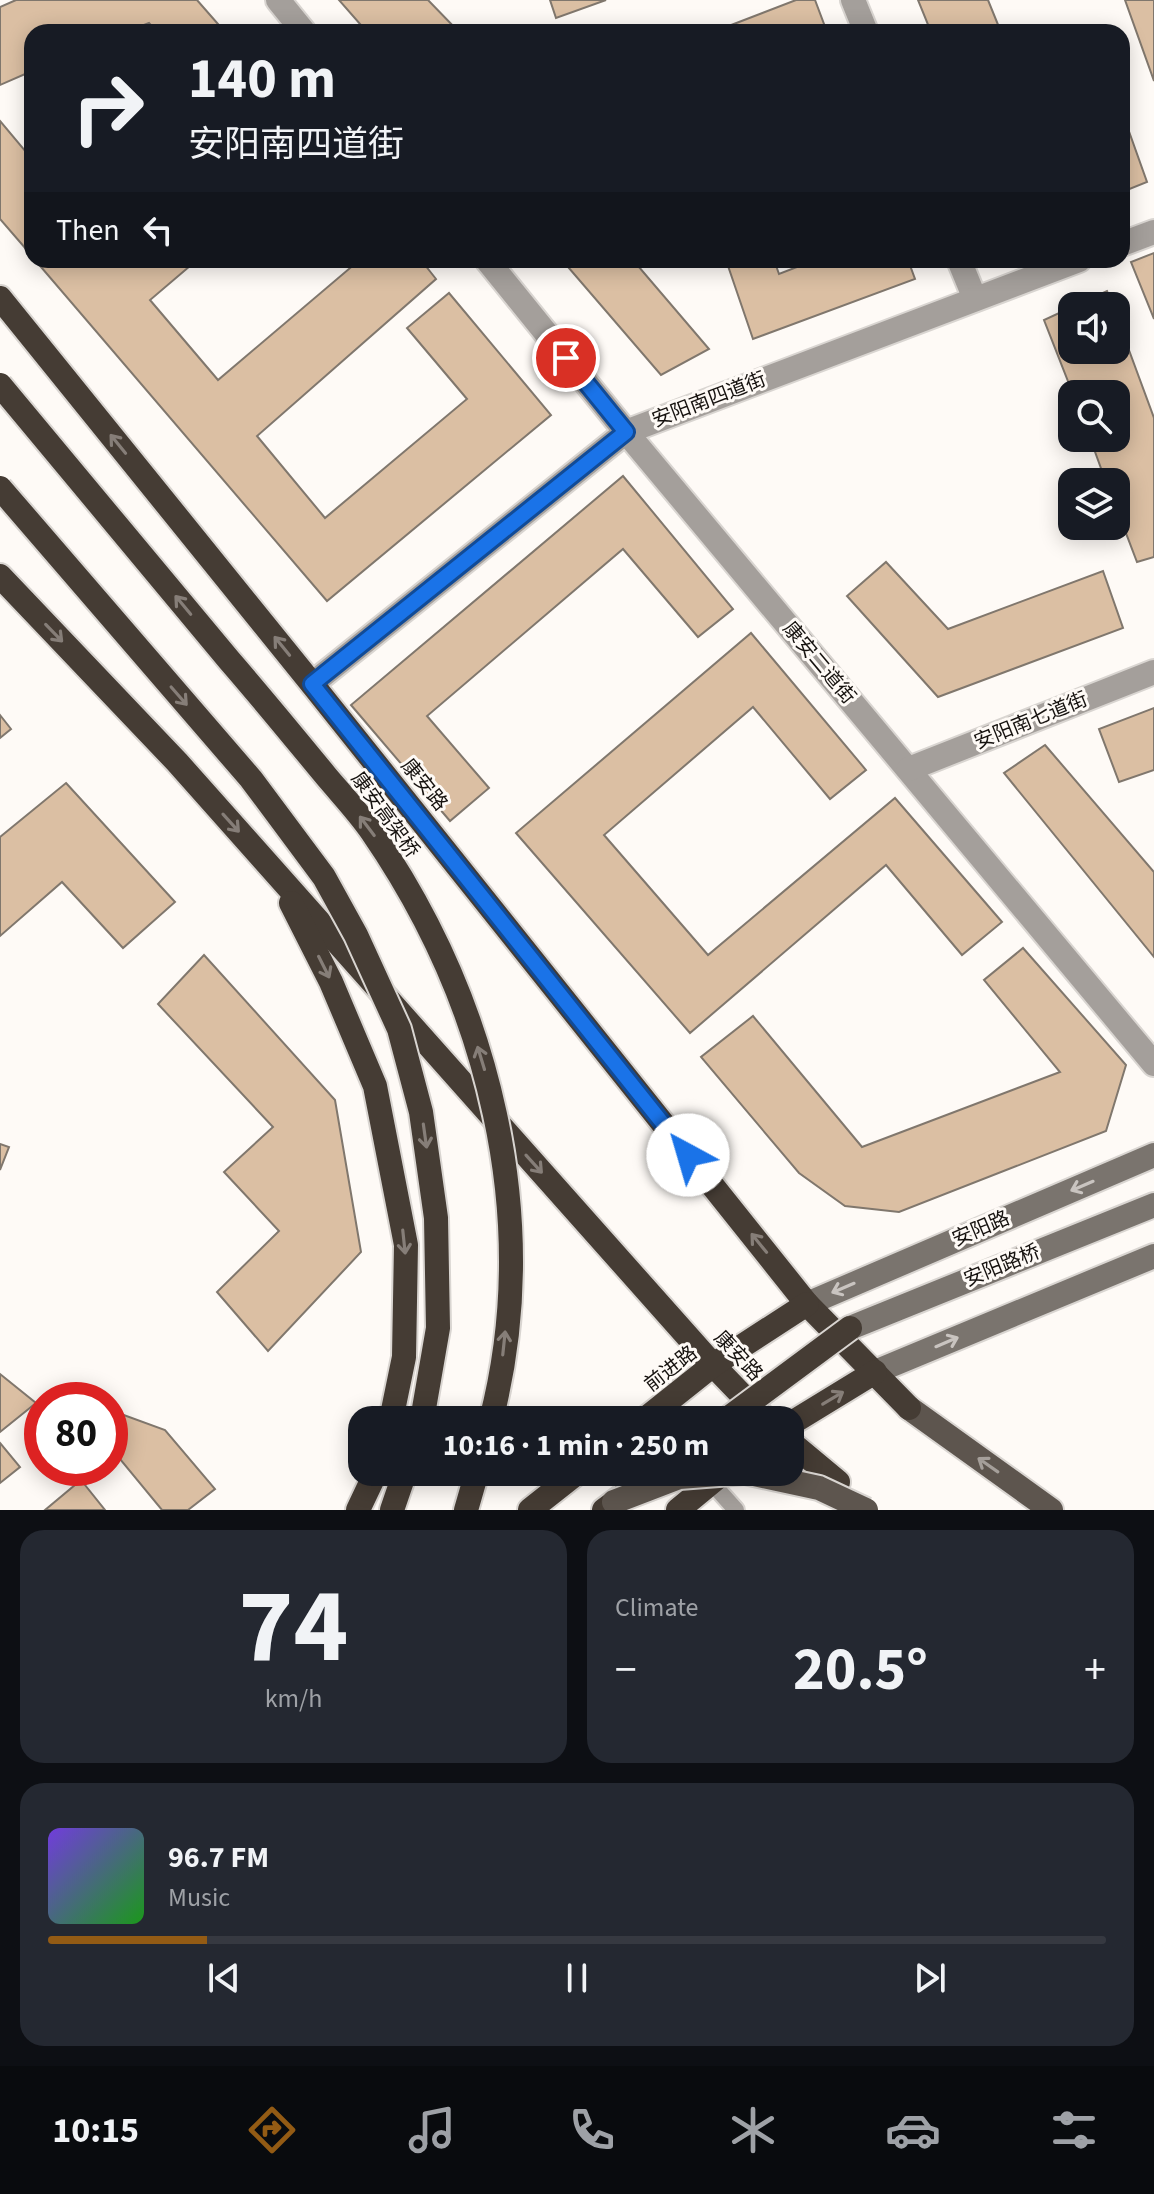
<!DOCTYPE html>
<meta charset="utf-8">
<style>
body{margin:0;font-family:"Source Sans 3","Noto Sans SC",sans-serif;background:#242831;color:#f1f3f6;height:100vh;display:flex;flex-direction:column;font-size:30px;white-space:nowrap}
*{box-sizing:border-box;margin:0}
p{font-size:26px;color:#9ea1a6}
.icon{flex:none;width:44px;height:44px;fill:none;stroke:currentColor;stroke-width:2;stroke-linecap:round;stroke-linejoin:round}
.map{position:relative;height:1510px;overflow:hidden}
.details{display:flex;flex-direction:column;gap:20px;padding:20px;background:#0d0f14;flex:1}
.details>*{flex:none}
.guide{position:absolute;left:24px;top:24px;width:1106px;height:244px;border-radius:24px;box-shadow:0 4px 20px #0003;background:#171b24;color:#f1f3f6;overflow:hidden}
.buttons{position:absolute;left:1058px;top:292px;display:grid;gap:16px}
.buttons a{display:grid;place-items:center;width:72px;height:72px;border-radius:16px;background:#171b24;box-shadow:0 4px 20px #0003;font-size:40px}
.speed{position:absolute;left:24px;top:1382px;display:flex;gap:16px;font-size:40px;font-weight:700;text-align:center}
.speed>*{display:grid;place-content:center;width:104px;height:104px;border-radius:50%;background:#171b24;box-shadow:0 4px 20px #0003;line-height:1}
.speed .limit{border:12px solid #d22;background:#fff;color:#111}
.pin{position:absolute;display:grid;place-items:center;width:68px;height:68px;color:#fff;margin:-34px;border:4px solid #fff;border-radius:50%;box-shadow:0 2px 8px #0007}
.me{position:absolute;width:88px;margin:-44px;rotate:321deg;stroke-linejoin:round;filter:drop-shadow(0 0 6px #0008)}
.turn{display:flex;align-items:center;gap:28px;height:168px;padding:0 32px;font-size:36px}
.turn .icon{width:104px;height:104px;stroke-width:2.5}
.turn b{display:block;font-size:56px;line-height:68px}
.then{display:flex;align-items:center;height:76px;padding:0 32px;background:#0003;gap:16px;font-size:30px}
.big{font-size:60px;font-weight:700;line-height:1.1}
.details .widget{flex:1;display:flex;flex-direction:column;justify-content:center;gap:12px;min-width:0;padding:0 28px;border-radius:24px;background:#242831}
.details .dial{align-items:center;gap:0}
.dial b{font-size:104px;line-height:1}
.song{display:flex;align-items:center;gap:24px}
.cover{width:96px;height:96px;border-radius:12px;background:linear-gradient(135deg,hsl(260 70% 55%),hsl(120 70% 35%))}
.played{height:8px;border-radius:4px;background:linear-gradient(90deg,#935b14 15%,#363941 15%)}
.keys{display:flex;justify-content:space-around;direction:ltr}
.heat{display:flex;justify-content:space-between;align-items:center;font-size:44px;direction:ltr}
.details .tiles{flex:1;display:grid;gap:20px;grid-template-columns:1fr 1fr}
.widget:last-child{grid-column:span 2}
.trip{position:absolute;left:348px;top:1406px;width:456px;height:80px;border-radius:24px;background:#171b24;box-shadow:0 4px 20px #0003;font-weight:700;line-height:80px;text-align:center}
.tabs{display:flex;height:128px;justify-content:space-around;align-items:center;background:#090b0e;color:#9ea1a6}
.tabs .icon{width:56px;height:56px}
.tabs .selected{color:#935b14}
.tabs b{font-size:36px;color:#f1f3f6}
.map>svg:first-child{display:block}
</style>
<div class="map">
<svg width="1154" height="1510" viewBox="0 0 1154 1510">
<rect width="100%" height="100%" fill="#fefaf6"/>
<g fill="#dbbfa3" stroke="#80776d" stroke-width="2">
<path d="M16 0H197L225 32H157L149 23 126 32H32V71L0 85V7Z"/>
<path d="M339 0H428L459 32H367Z"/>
<path d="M550 0H606L556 18Z"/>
<path d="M796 0H815L827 32H713Z"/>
<path d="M918 0H988L1001 32H931Z"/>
<path d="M1125 0H1154V81Z"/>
<path d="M0 121 32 159V256L0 219Z"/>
<path d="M1126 123 1147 182 1122 192V125Z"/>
<path d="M1154 253V319L1131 262Z"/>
<path d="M35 260H197L150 300 218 380 356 263 353 260H421L436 279 257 436 325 518 467 399 407 328 449 293 551 415 327 601Z"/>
<path d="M562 260H633L709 349 661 375Z"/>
<path d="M726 260H774L779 274 815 260H908L915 279 753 339Z"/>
<path d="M1107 291 1113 306H1074Z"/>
<path d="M1072 307V350H1116V315L1154 418V557L1137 562 1116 507V482H1106L1090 438H1116V394H1073L1044 320Z"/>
<path d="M623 476 733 609 698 637 623 549 427 716 489 788 450 821 351 705Z"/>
<path d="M886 562 948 629 1103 571 1123 628 938 697 847 596Z"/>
<path d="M751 633 866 770 830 799 753 707 604 835 708 955 895 798 1002 922 962 955 886 865 690 1033 516 833Z"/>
<path d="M1154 708V770L1119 782 1099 729Z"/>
<path d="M0 715 11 729 0 738Z"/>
<path d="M1045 745 1154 872V957L1004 773Z"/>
<path d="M66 783 175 902 123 948 62 882 0 936V837Z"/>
<path d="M1023 948 1126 1065 1106 1131 899 1212 845 1206 799 1173 701 1057 753 1016 862 1147 1060 1072 984 980Z"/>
<path d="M204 955 335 1100 361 1252 268 1351 217 1292 279 1231 224 1172 273 1127 158 1004Z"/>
<path d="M0 1144 9 1147 0 1170Z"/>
<path d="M0 1374 36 1403 0 1432Z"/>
<path d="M110 1410 165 1430 215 1489 188 1510H162L110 1447Z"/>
<path d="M0 1443 20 1467 0 1483Z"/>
<path d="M81 1480 105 1510H45Z"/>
</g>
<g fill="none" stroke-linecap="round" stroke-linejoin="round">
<defs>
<path id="lane" d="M711 1482 736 1510"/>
<g id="street">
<path d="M278 0 304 32"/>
<path d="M853 0 866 32"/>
<path d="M1122 244 1154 232"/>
<path d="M487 260 626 432 1154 1064"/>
<path d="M959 260 975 299"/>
<path d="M312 684 626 432 1079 260"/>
<path d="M909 769 1154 672"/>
</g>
<g id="secondary">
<path d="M807 1304 1154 1155"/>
<path d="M850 1328 1154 1205"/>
<path d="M875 1372 1154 1256"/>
</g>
<path id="primary" d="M909 1408 1051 1510"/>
<g id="highway">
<path d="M0 298 312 684 807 1304 909 1408"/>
<path d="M0 576 177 762 713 1365 766 1420"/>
<path d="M291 903 331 982 375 1086 406 1245 404 1357 391 1420"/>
<path d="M644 1420 713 1365 807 1304"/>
<path d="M790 1424 875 1372"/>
<path d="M790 1442 838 1482"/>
<path d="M358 1510 376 1472"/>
<path d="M392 1510 405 1472"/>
<path d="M466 1510 477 1472"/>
<path d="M530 1510 578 1472"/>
<path d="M604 1510 655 1472"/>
<path d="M678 1510 724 1472"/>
</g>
</defs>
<use href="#lane" stroke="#d9d5d1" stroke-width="20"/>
<use href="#street" stroke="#d9d5d1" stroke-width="28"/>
<use href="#secondary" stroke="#d9d5d1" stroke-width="28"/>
<use href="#primary" stroke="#d9d5d1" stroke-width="28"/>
<use href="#highway" stroke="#d9d5d1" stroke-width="28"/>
<use href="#lane" stroke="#a49f9b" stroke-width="16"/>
<use href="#street" stroke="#a49f9b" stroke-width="24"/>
<use href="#secondary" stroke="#7a746e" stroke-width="24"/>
<use href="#primary" stroke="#5d554e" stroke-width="24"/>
<use href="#highway" stroke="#453c34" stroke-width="24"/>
<defs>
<path id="primary-bridge" d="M614 1502 679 1477 745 1472 819 1488 866 1510"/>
<g id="highway-bridge">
<path d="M0 385C76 477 153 568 229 660 262 698 294 737 326 776 342 795 359 813 372 832 489 1002 543 1218 491 1420"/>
<path d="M0 488 251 779 324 877 356 935 399 1029 421 1112 436 1218 438 1328 422 1420"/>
<path d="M726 1420 850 1328"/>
</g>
</defs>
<use href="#primary-bridge" stroke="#d9d5d1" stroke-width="28" stroke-linecap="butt"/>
<use href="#highway-bridge" stroke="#d9d5d1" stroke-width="28" stroke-linecap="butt"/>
<use href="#primary-bridge" stroke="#5d554e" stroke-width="24"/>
<use href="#highway-bridge" stroke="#453c34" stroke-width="24"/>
</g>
<defs><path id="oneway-shaft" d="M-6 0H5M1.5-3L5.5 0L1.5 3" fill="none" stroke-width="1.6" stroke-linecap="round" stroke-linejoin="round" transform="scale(2)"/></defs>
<g stroke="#867e78">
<use href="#oneway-shaft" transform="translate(118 444) rotate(-129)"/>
<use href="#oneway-shaft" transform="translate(183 605) rotate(-130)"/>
<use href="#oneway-shaft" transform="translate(54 633) rotate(46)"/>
<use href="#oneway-shaft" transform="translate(282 646) rotate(-129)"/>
<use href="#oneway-shaft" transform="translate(179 696) rotate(49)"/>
<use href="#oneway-shaft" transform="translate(231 823) rotate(48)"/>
<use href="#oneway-shaft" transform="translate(367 826) rotate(-127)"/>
<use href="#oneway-shaft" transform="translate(324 967) rotate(63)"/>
<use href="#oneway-shaft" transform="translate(481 1058) rotate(-107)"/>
<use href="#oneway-shaft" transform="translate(425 1136) rotate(82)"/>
<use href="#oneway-shaft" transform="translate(534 1164) rotate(48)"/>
<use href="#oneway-shaft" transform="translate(404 1242) rotate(84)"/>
<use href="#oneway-shaft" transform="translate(759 1243) rotate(-129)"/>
<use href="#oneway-shaft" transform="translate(504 1343) rotate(-84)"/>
<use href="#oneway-shaft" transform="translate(833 1398) rotate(-31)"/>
</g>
<g stroke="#c9c4c0">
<use href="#oneway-shaft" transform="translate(1082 1186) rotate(157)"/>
<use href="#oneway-shaft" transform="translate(843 1288) rotate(157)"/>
<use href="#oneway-shaft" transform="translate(947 1342) rotate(-23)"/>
</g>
<use stroke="#a59f9a" href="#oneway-shaft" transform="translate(988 1465) rotate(-145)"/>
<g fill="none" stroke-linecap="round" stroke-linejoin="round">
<defs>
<path id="route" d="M566 358 626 432 312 684 688 1155"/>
</defs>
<use href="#route" stroke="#114b97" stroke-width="20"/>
<use href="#route" stroke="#1a73e8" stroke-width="14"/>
</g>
<g text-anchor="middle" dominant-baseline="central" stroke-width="6" stroke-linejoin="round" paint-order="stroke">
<g font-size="20" fill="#16120f" stroke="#fefaf6">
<text transform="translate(709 400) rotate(-21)">安阳南四道街</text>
<text transform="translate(819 663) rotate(50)">康安二道街</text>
<text transform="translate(1031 721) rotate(-22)">安阳南七道街</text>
<text transform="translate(424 785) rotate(51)">康安路</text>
<text transform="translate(385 815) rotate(54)">康安高架桥</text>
<text transform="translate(981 1229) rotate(-23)">安阳路</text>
<text transform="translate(1002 1266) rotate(-22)">安阳路桥</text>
<text transform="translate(738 1356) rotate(47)">康安路</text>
<text transform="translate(671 1369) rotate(-38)">前进路</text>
</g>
</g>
</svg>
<div class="buttons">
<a><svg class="icon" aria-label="sound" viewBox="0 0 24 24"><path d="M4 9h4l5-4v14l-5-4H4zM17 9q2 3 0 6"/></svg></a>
<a><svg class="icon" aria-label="search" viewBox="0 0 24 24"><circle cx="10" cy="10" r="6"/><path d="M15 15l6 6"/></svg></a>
<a><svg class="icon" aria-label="layers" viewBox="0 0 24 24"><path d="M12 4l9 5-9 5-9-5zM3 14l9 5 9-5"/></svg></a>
</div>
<div class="speed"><div class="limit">80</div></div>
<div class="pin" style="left:566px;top:358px;background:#d93025"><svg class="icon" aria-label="arrive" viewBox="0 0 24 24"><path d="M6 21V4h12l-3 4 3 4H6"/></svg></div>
<svg class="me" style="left:688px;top:1155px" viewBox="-20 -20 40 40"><circle r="19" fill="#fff"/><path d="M0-13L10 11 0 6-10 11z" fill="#1a73e8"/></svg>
<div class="trip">10:16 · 1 min · 250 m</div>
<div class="guide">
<div class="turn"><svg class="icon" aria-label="right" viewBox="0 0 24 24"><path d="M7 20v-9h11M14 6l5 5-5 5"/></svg><div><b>140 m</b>安阳南四道街</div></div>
<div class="then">Then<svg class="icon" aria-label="left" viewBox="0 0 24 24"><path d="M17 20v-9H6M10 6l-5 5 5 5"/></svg></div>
</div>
</div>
<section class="details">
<div class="tiles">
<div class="widget dial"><b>74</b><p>km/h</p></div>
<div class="widget"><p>Climate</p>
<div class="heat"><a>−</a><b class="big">20.5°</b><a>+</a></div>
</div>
<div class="widget">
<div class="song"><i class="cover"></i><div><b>96.7 FM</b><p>Music</p></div></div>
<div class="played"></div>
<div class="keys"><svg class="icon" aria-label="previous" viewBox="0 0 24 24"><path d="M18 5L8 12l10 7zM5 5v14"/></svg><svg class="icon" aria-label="pause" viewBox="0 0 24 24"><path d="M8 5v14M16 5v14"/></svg><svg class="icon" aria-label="next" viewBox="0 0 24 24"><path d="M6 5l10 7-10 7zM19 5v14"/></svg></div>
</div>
</div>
</section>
<nav class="tabs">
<b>10:15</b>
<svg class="icon selected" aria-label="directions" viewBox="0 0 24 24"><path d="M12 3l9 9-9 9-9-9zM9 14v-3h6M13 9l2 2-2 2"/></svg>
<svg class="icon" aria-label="music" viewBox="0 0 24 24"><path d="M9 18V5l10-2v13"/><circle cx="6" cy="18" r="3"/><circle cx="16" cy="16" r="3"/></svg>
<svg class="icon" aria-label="phone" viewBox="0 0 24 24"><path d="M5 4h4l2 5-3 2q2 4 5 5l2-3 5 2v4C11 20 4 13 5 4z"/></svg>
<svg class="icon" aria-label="climate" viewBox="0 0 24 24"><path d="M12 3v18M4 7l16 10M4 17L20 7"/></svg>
<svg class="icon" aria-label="car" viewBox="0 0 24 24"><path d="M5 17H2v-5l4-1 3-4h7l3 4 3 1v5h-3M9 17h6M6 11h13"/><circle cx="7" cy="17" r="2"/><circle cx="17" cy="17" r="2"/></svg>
<svg class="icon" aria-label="filters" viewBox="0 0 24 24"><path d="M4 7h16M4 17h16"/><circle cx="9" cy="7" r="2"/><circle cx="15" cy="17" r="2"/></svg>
</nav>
